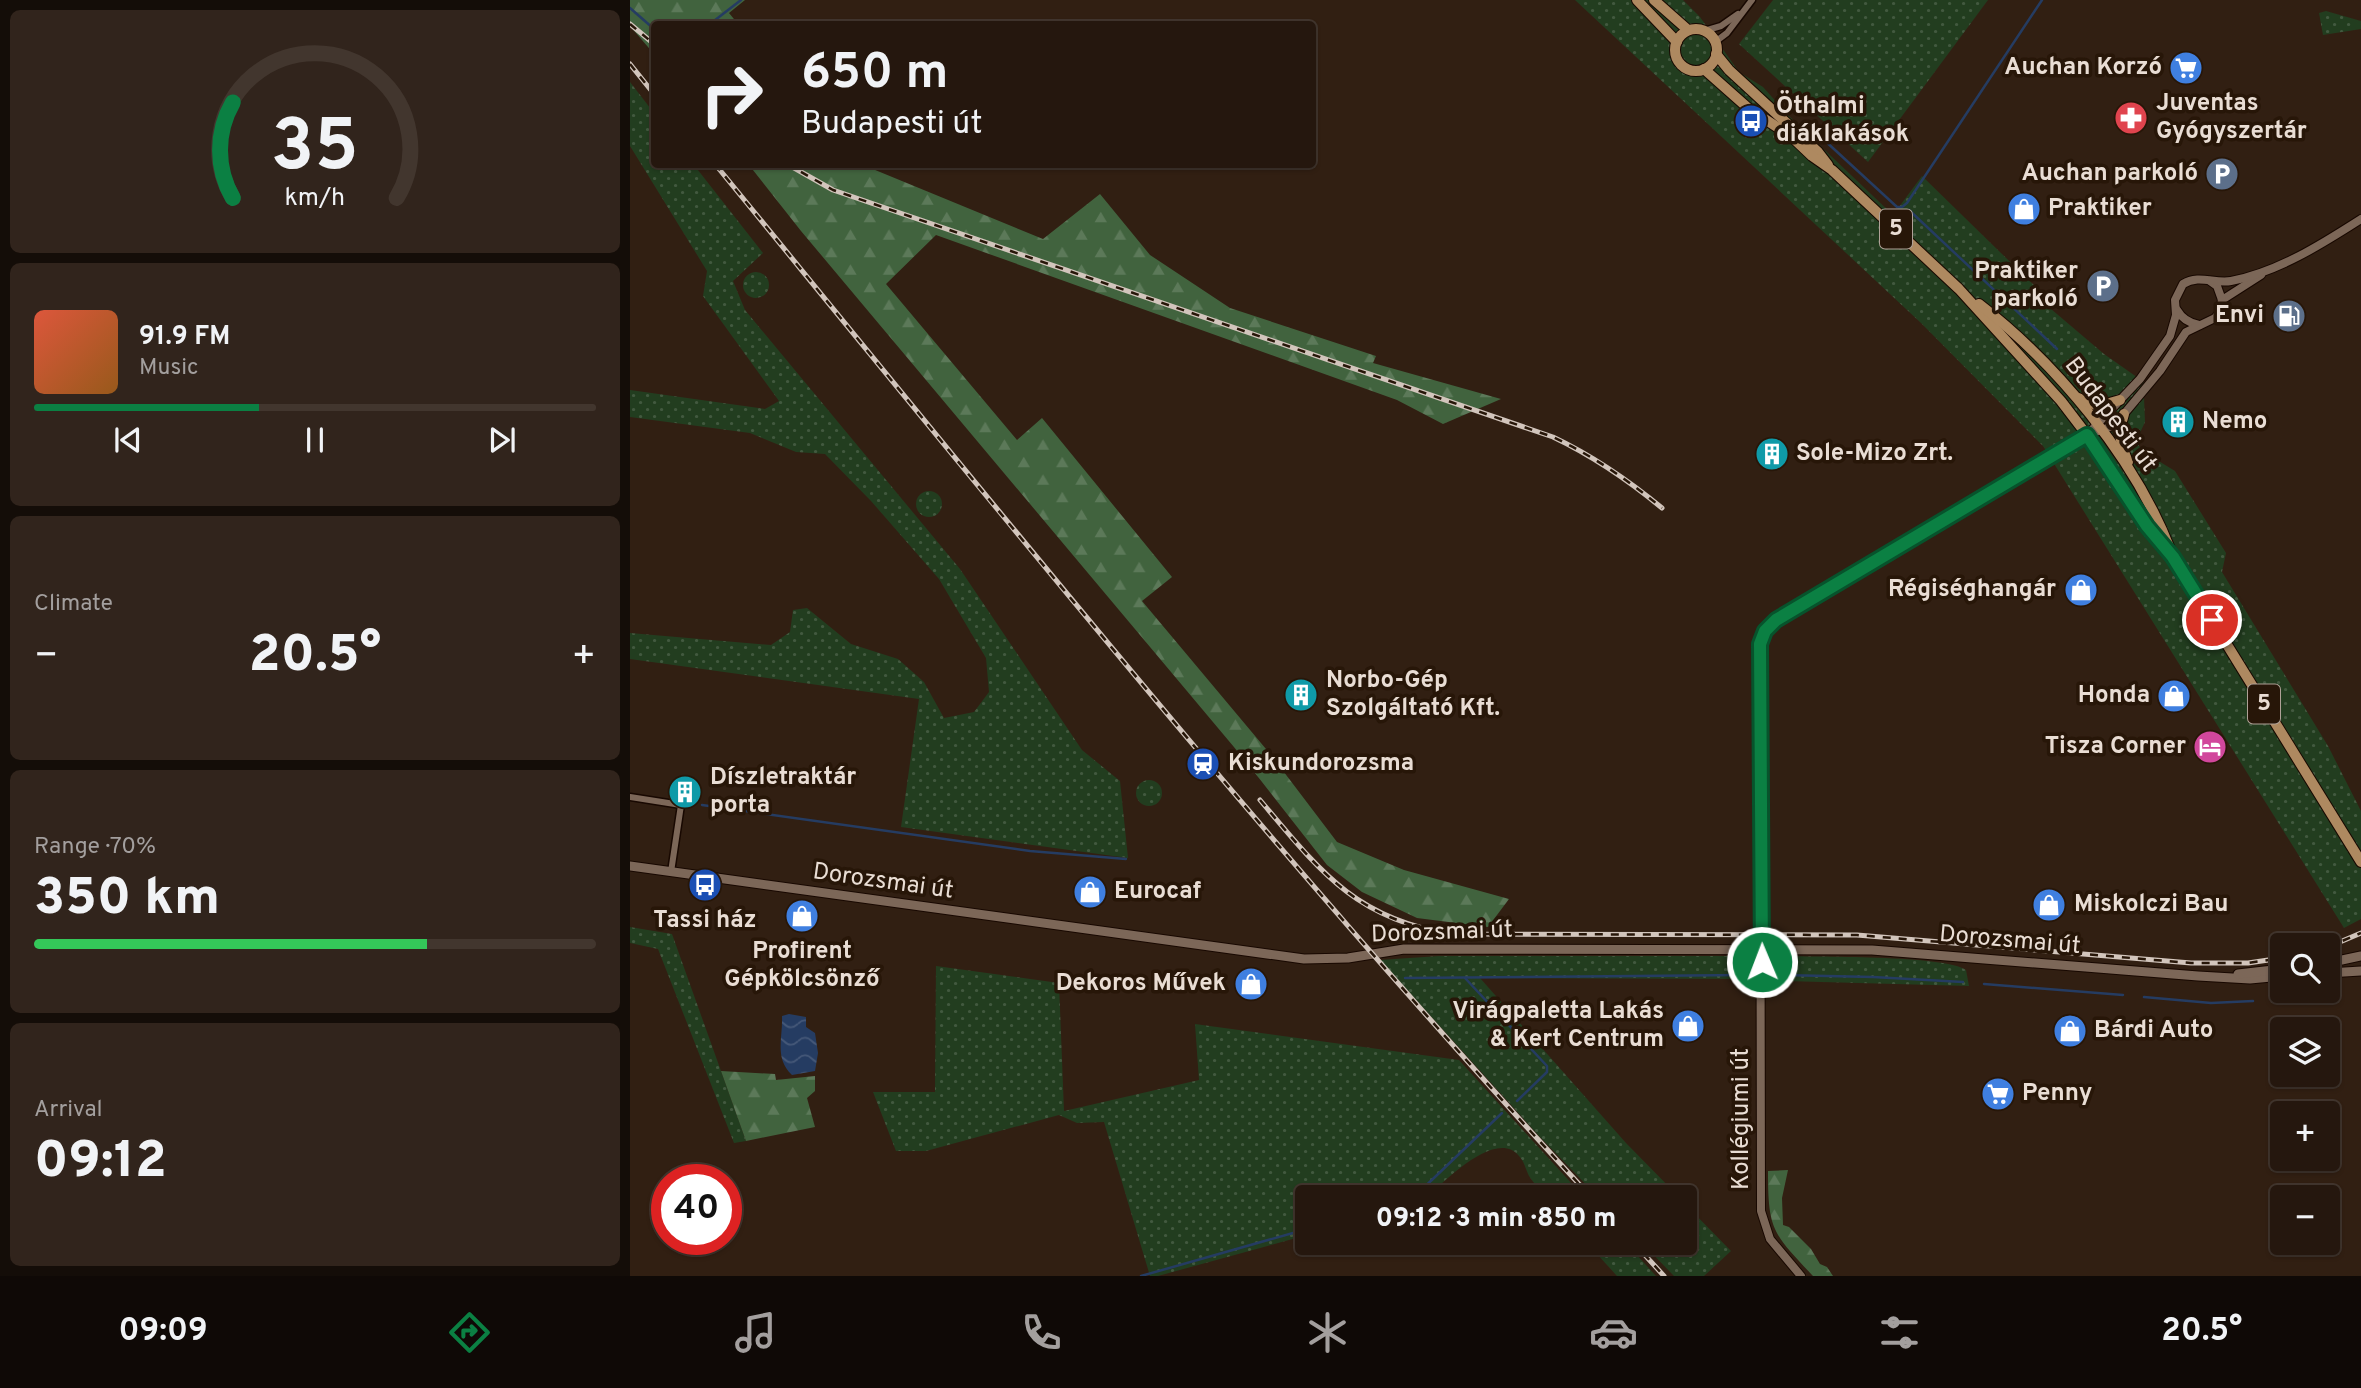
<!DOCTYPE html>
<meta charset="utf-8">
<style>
body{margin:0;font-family:Overpass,sans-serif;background:#31241c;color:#f1f3f6;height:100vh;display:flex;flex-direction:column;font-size:26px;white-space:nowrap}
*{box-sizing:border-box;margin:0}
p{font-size:23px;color:#a39f9e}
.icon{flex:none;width:38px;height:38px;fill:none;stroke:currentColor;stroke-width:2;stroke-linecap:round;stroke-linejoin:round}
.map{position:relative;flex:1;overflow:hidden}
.panel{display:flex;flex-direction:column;gap:10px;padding:10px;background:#140d08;width:630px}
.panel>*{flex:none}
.guide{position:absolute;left:21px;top:21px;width:665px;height:147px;border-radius:7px;box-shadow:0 2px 5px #0004,0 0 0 2px #42362e;background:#25170e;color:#f1f3f6;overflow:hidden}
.controls{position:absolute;left:1640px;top:933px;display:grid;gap:14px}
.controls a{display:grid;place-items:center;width:70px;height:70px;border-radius:7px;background:#25170e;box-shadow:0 2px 5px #0004,0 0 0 2px #42362e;font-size:35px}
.speed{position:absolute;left:21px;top:1164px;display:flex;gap:14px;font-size:35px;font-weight:700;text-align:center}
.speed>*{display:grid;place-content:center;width:91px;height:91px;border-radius:50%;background:#25170e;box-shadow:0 2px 5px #0004,0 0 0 2px #42362e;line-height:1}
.speed .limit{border:10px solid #d22;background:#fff;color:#111}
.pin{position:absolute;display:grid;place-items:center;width:60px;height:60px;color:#fff;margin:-30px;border:4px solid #fff;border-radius:50%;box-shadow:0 2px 7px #0007}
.me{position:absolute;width:77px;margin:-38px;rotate:359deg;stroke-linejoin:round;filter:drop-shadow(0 0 5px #0008)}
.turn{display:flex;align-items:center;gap:24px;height:147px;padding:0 35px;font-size:32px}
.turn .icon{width:91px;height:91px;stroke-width:2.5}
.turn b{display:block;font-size:49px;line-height:60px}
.big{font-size:52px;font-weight:800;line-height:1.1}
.panel .widget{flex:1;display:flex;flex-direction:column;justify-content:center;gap:10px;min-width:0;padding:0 24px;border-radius:10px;background:#31241c}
.panel .dial{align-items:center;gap:0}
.dial svg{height:182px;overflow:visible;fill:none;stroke:#42362e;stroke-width:7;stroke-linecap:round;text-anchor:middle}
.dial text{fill:#f1f3f6;stroke:none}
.song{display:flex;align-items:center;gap:21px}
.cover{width:84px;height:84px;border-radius:10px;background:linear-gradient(135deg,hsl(10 70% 55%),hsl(30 70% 35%))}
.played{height:7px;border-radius:4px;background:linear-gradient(90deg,#0b8043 40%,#42362e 40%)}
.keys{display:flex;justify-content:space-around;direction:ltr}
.heat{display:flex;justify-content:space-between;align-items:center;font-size:38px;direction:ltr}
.charge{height:10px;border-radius:5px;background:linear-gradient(90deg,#34c759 70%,#42362e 0)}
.trip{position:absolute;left:665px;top:1185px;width:402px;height:70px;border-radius:7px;background:#25170e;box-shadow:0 2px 5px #0004,0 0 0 2px #42362e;font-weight:800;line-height:70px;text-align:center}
.menu{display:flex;height:112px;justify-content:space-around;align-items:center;background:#0f0906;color:#a39f9e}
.menu .icon{width:49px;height:49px}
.menu .active{color:#0b8043}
.menu b{font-size:32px;color:#f1f3f6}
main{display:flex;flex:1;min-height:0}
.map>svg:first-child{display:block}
</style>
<main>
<section class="panel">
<div class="widget dial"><svg viewBox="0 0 100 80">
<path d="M14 69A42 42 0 1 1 86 69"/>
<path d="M14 69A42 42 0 0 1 14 27" stroke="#0b8043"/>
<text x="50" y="56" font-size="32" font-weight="700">35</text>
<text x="50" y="72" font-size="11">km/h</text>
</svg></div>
<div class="widget">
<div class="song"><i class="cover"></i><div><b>91.9 FM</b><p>Music</p></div></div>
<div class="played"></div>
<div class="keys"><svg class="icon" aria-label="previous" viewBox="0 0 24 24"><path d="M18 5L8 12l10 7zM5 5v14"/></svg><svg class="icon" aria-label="pause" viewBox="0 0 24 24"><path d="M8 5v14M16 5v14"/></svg><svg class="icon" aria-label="next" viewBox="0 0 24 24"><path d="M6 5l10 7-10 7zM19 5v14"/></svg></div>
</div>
<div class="widget"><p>Climate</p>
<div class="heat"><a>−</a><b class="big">20.5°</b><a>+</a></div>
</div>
<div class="widget"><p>Range · 70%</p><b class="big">350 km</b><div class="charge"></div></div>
<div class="widget"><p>Arrival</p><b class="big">09:12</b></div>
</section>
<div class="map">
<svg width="1731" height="1276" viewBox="0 0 1731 1276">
<defs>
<pattern id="grass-dots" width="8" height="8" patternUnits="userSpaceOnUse" patternTransform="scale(1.75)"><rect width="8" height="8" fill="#223d1f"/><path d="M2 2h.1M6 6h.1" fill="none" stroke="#42593f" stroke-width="1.8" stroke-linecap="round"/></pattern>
<pattern id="forest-firs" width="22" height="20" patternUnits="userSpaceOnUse" patternTransform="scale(1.75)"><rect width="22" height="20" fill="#41633e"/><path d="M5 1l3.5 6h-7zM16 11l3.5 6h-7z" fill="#5c7959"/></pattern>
<pattern id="water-waves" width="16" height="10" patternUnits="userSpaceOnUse" patternTransform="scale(1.75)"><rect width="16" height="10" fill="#253c62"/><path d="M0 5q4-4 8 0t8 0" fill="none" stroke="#455878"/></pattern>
</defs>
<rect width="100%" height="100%" fill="#311f12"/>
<g fill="url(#grass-dots)">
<path d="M945 0H1053L1070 17 1109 72 1133 87 1160 117 1263 215 1292 176 1411 292 1414 303 1474 354 1521 387 1514 397 1515 422 1508 437 1509 446 1517 454 1545 471 1596 553 1592 572 1698 746 1731 811V919L1714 928 1413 446 1291 323Z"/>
<path d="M1143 0H1358L1238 162 1109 44Z"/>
<path d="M1696 11 1731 21V29L1693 35 1689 13Z"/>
<path d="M0 82 24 113V164L64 165 133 253 103 281 115 310 330 569 452 750 490 781 498 858 271 827 289 699 0 659V633L141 645 160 632 163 610 177 608 221 644 268 659 294 682 314 718 344 712 359 692 356 658 309 579 241 501 195 454 166 452 120 433 0 417V390L135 409 149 401 73 296 77 271 0 146Z"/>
<circle cx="126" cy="285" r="13"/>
<circle cx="299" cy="504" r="13"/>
<circle cx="519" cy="793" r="13"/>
<path d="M0 927 42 934 116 1141 104 1143 28 949 0 943Z"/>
<path d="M809 956H1117C1127 962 1128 968 1128 979L850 978 996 1143 1049 1197H968L909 1136 750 960Z"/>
<path d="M1150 956C1181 957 1317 955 1336 970L1339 986 1155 981 1137 978C1137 967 1138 960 1150 956Z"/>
<path d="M306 966 429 983 434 1111 569 1080 565 1024 829 1060 954 1197H917C911 1190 904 1184 899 1176 896 1170 894 1161 889 1156 866 1128 814 1182 797 1197H677V1235L528 1276H520L474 1122 447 1123 429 1115 296 1151H266L243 1092H305Z"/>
<path d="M1055 1204 1101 1251 1074 1276H1044L1012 1243 1055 1242Z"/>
<path d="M957 1243H996L1026 1276H987Z"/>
</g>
<g fill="url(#forest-firs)">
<path d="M0 0H115L99 13 108 24H24V54L0 26Z"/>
<path d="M119 165H233L413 239 470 194 520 255 600 308 746 356 743 363 871 399 813 424 767 400 306 235 256 284 387 440 412 418 542 577 512 601 641 755 707 842 774 870 879 899 858 927 787 918 732 892 697 865 614 759 171 231Z"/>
<path d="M91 1071 145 1074 146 1080 185 1076V1091L177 1098 185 1127 116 1141Z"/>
<path d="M1158 1170 1152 1198 1153 1225 1159 1227 1181 1249 1190 1264 1197 1267 1203 1276H1183C1143 1233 1138 1231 1138 1171Z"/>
</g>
<path fill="url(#water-waves)" d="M159 1014 176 1017V1027L185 1033 188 1053 185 1071 162 1075C144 1058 153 1038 152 1016Z"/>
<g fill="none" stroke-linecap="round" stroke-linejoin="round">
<g stroke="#253c62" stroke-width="2.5">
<path d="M0 8 24 29"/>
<path d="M80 24 111 0"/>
<path d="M1180 127 1267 207H1272L1277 203 1412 0"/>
<path d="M1279 210 1427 349"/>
<path d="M72 805 400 851 496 859"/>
<path d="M1151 975 1243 977 1333 982"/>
<path d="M775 978 1115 975"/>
<path d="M835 978 917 1066V1072L887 1101"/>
<path d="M1354 984 1493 995"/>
<path d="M1514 997 1581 1003 1623 1001"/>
<path d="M1651 1000 1698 998"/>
<path d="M784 1197 872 1113"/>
<path d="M511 1276 677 1229"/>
</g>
<defs>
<g id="minor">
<path d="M1074 31 1091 26 1108 14"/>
<path d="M1085 42 1097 33 1122 0"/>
<path d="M0 797 51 805 41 872"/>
</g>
<g id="tertiary">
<path d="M1592 300 1631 275"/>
<path d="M1547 310C1552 319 1559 323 1569 325"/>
<path d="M1457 435 1480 427 1494 414 1530 371 1556 332 1585 318 1590 312 1592 300 1587 286 1580 281"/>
<path d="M1171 1276 1140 1239 1131 1211 1130 644 1135 630 1146 620 1457 435 1510 379 1540 336 1546 315 1545 300 1553 284C1569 274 1584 284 1601 281 1648 272 1692 244 1731 219"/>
</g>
<g id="secondary">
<path d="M0 866 674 959 718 958 774 949 1242 950 1568 976 1620 979 1652 976"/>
<path d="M1698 963 1731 956"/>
<path d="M1698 973 1731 971"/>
<path d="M1608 974 1652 969"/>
</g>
<g id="primary">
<path d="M1007 0 1047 42"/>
<path d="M1024 0 1058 30"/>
<circle cx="1066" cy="50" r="21"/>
<path d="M1086 54 1099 70 1188 152 1198 165"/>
<path d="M1074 69 1118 108 1162 137 1182 156 1202 170 1329 289 1431 401 1457 435 1517 526 1543 557 1731 862"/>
<path d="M1349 304C1427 364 1504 457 1540 549"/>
<path d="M1448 398 1469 406 1490 400"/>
<path d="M1494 414C1488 433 1490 444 1498 462"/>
</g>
</defs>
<use href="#minor" stroke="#180801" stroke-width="9"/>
<use href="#tertiary" stroke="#180801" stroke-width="10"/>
<use href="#secondary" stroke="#180801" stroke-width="11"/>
<use href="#primary" stroke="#180801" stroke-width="12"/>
<use href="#minor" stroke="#7c6758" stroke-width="6"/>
<use href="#tertiary" stroke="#7c6758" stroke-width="8"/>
<use href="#secondary" stroke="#7c6758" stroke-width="9"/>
<use href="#primary" stroke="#ae8960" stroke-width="10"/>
<defs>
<g id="rail">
<path d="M0 24 24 44"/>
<path d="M0 64 24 94"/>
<path d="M85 164C371 514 654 866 961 1197"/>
<path d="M157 164 203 190 923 437C963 456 998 480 1032 508"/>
<path d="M630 800C689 870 725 919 821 934L1227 935 1561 963H1618L1652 958"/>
<path d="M1698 947 1731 933"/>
<path d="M1003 1242 1034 1276"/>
</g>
</defs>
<use href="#rail" stroke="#d2c5bc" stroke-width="5"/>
<use href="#rail" stroke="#271608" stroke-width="2.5" stroke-dasharray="8" stroke-linecap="butt"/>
</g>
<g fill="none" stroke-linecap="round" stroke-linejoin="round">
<defs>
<path id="route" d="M1132 962 1130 644 1135 631 1146 620 1457 435 1517 526 1543 557 1582 620"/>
</defs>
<use href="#route" stroke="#07532c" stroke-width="18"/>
<use href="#route" stroke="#0b8043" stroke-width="12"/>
</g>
<defs>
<symbol id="supermarket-disc" viewBox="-11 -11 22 22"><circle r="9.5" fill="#3f7fe0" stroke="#271608"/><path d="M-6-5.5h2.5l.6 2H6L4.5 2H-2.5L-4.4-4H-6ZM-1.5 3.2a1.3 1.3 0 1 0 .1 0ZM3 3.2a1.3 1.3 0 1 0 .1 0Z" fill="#fff"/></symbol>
<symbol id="pharmacy-disc" viewBox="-11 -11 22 22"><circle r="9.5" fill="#e0444e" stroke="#271608"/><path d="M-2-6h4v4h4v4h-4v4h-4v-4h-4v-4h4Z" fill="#fff"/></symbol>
<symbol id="bus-disc" viewBox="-11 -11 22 22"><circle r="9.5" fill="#1a4fb4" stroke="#271608"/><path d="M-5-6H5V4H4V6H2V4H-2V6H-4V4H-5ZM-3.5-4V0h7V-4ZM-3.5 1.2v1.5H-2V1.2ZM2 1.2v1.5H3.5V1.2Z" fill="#fff"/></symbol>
<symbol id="parking-disc" viewBox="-11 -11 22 22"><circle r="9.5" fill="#5c6f8a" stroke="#271608"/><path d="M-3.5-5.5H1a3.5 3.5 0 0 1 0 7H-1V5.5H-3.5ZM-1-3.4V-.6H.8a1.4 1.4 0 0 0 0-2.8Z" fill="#fff"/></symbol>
<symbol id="shop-disc" viewBox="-11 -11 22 22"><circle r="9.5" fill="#3f7fe0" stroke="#271608"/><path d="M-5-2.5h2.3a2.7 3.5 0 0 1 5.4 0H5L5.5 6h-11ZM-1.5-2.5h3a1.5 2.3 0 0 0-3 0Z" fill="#fff"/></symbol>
<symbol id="fuel-disc" viewBox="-11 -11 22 22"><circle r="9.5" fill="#5c6f8a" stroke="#271608"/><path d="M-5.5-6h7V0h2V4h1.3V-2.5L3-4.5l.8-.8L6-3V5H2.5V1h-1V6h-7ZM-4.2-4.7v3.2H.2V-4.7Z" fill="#fff"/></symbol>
<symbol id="building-disc" viewBox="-11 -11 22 22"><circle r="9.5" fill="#0f9aa8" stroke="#271608"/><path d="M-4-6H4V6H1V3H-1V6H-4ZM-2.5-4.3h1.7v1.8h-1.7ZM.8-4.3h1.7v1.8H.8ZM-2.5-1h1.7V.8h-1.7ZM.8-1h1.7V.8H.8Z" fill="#fff"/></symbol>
<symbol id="hotel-disc" viewBox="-11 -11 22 22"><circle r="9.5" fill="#d1479c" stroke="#271608"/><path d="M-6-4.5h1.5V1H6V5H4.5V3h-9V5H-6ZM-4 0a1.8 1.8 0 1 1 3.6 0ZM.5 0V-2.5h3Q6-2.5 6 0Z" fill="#fff"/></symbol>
<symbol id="station-disc" viewBox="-11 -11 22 22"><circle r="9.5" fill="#1a4fb4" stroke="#271608"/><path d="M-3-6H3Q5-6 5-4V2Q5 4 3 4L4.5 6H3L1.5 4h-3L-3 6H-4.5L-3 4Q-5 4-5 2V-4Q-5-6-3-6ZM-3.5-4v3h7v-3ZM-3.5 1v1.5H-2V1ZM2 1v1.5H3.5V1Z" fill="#fff"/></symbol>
</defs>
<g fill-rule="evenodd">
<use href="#supermarket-disc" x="1537" y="49" width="38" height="38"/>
<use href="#pharmacy-disc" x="1482" y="99" width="38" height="38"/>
<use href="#bus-disc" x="1102" y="102" width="38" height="38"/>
<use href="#parking-disc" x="1573" y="155" width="38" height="38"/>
<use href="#shop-disc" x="1375" y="190" width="38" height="38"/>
<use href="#parking-disc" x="1454" y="267" width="38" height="38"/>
<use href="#fuel-disc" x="1640" y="297" width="38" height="38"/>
<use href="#building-disc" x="1529" y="403" width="38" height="38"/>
<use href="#building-disc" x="1123" y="435" width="38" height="38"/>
<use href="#shop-disc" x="1432" y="571" width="38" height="38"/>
<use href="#building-disc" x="652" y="676" width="38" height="38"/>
<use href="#shop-disc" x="1525" y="677" width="38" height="38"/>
<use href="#hotel-disc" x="1561" y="728" width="38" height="38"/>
<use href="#station-disc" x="554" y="745" width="38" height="38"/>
<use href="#building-disc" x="36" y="773" width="38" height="38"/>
<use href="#bus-disc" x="56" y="866" width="38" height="38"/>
<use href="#shop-disc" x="441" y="873" width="38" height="38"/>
<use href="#shop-disc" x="1400" y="886" width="38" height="38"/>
<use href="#shop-disc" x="153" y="897" width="38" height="38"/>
<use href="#shop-disc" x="602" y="965" width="38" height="38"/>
<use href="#shop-disc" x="1039" y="1007" width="38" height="38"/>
<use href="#shop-disc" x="1421" y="1012" width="38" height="38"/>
<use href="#supermarket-disc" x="1349" y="1075" width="38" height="38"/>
</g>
<g text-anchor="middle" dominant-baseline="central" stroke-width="7" stroke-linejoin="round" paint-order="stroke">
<g fill="#271608" stroke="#afa197" stroke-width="2">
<rect x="1250" y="209.5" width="32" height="39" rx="5"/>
<rect x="1618" y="684.5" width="32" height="39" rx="5"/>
</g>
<g font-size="23" font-weight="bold" fill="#e9ddd4">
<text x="1266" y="229">5</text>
<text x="1634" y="704">5</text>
</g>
<g font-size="24" font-weight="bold" fill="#e9ddd4" stroke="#271608" text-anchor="start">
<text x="1532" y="68" text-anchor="end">Auchan Korzó</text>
<text x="1526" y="104">Juventas<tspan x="1526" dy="28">Gyógyszertár</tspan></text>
<text x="1146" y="107">Öthalmi<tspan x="1146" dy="28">diáklakások</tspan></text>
<text x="1568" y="174" text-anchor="end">Auchan parkoló</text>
<text x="1418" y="209">Praktiker</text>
<text x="1448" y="272" text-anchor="end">Praktiker<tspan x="1448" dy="28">parkoló</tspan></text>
<text x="1634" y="316" text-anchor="end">Envi</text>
<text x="1572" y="422">Nemo</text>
<text x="1166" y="454">Sole-Mizo Zrt.</text>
<text x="1426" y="590" text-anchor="end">Régiséghangár</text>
<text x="696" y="681">Norbo-Gép<tspan x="696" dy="28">Szolgáltató Kft.</tspan></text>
<text x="1520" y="696" text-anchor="end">Honda</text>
<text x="1556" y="747" text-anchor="end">Tisza Corner</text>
<text x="598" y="764">Kiskundorozsma</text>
<text x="80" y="778">Díszletraktár<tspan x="80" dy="28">porta</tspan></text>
<text x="484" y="892">Eurocaf</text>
<text x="1444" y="905">Miskolczi Bau</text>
<text x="75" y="921" text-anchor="middle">Tassi ház</text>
<text x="172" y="952" text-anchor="middle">Profirent<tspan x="172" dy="28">Gépkölcsönző</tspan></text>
<text x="596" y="984" text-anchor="end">Dekoros Művek</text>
<text x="1034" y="1012" text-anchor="end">Virágpaletta Lakás<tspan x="1034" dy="28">&amp; Kert Centrum</tspan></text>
<text x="1464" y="1031">Bárdi Auto</text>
<text x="1392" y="1094">Penny</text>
</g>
<g font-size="24" fill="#e9ddd4" stroke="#271608">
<text transform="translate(1480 415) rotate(53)">Budapesti út</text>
<text transform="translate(253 882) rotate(8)">Dorozsmai út</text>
<text transform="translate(812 933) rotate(-2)">Dorozsmai út</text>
<text transform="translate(1380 941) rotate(5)">Dorozsmai út</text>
<text transform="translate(1112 1119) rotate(-90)">Kollégiumi út</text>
</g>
</g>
</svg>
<div class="controls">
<a><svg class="icon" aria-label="search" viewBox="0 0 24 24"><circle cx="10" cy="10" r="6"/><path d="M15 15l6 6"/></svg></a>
<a><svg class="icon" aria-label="layers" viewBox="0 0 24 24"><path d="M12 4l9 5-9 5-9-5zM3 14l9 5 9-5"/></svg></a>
<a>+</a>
<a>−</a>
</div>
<div class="speed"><div class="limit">40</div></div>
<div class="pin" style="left:1582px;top:620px;background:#d93025"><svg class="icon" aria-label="arrive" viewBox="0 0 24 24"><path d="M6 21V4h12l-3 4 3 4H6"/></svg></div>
<svg class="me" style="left:1132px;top:962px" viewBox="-20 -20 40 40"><circle r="17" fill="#0b8043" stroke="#fff" stroke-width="3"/><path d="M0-11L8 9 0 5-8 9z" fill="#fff"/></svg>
<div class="trip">09:12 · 3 min · 850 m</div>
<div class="guide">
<div class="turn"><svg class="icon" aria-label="right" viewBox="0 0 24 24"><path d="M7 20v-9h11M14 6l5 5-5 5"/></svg><div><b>650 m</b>Budapesti út</div></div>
</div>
</div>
</main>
<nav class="menu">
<b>09:09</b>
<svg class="icon active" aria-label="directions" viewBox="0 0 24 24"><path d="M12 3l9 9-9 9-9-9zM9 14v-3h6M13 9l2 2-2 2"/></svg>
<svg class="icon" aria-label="music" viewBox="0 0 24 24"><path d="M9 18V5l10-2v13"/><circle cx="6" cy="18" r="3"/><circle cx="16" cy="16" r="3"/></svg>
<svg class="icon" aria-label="phone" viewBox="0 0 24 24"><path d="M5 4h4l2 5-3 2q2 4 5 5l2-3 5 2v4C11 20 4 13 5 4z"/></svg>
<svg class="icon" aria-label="climate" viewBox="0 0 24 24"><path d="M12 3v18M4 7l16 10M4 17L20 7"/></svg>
<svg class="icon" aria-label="car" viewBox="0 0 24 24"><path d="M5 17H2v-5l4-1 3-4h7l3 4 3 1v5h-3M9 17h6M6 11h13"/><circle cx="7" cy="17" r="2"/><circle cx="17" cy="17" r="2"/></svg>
<svg class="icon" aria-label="filters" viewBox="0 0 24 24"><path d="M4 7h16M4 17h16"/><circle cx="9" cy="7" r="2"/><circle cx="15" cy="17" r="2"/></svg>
<b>20.5°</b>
</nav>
